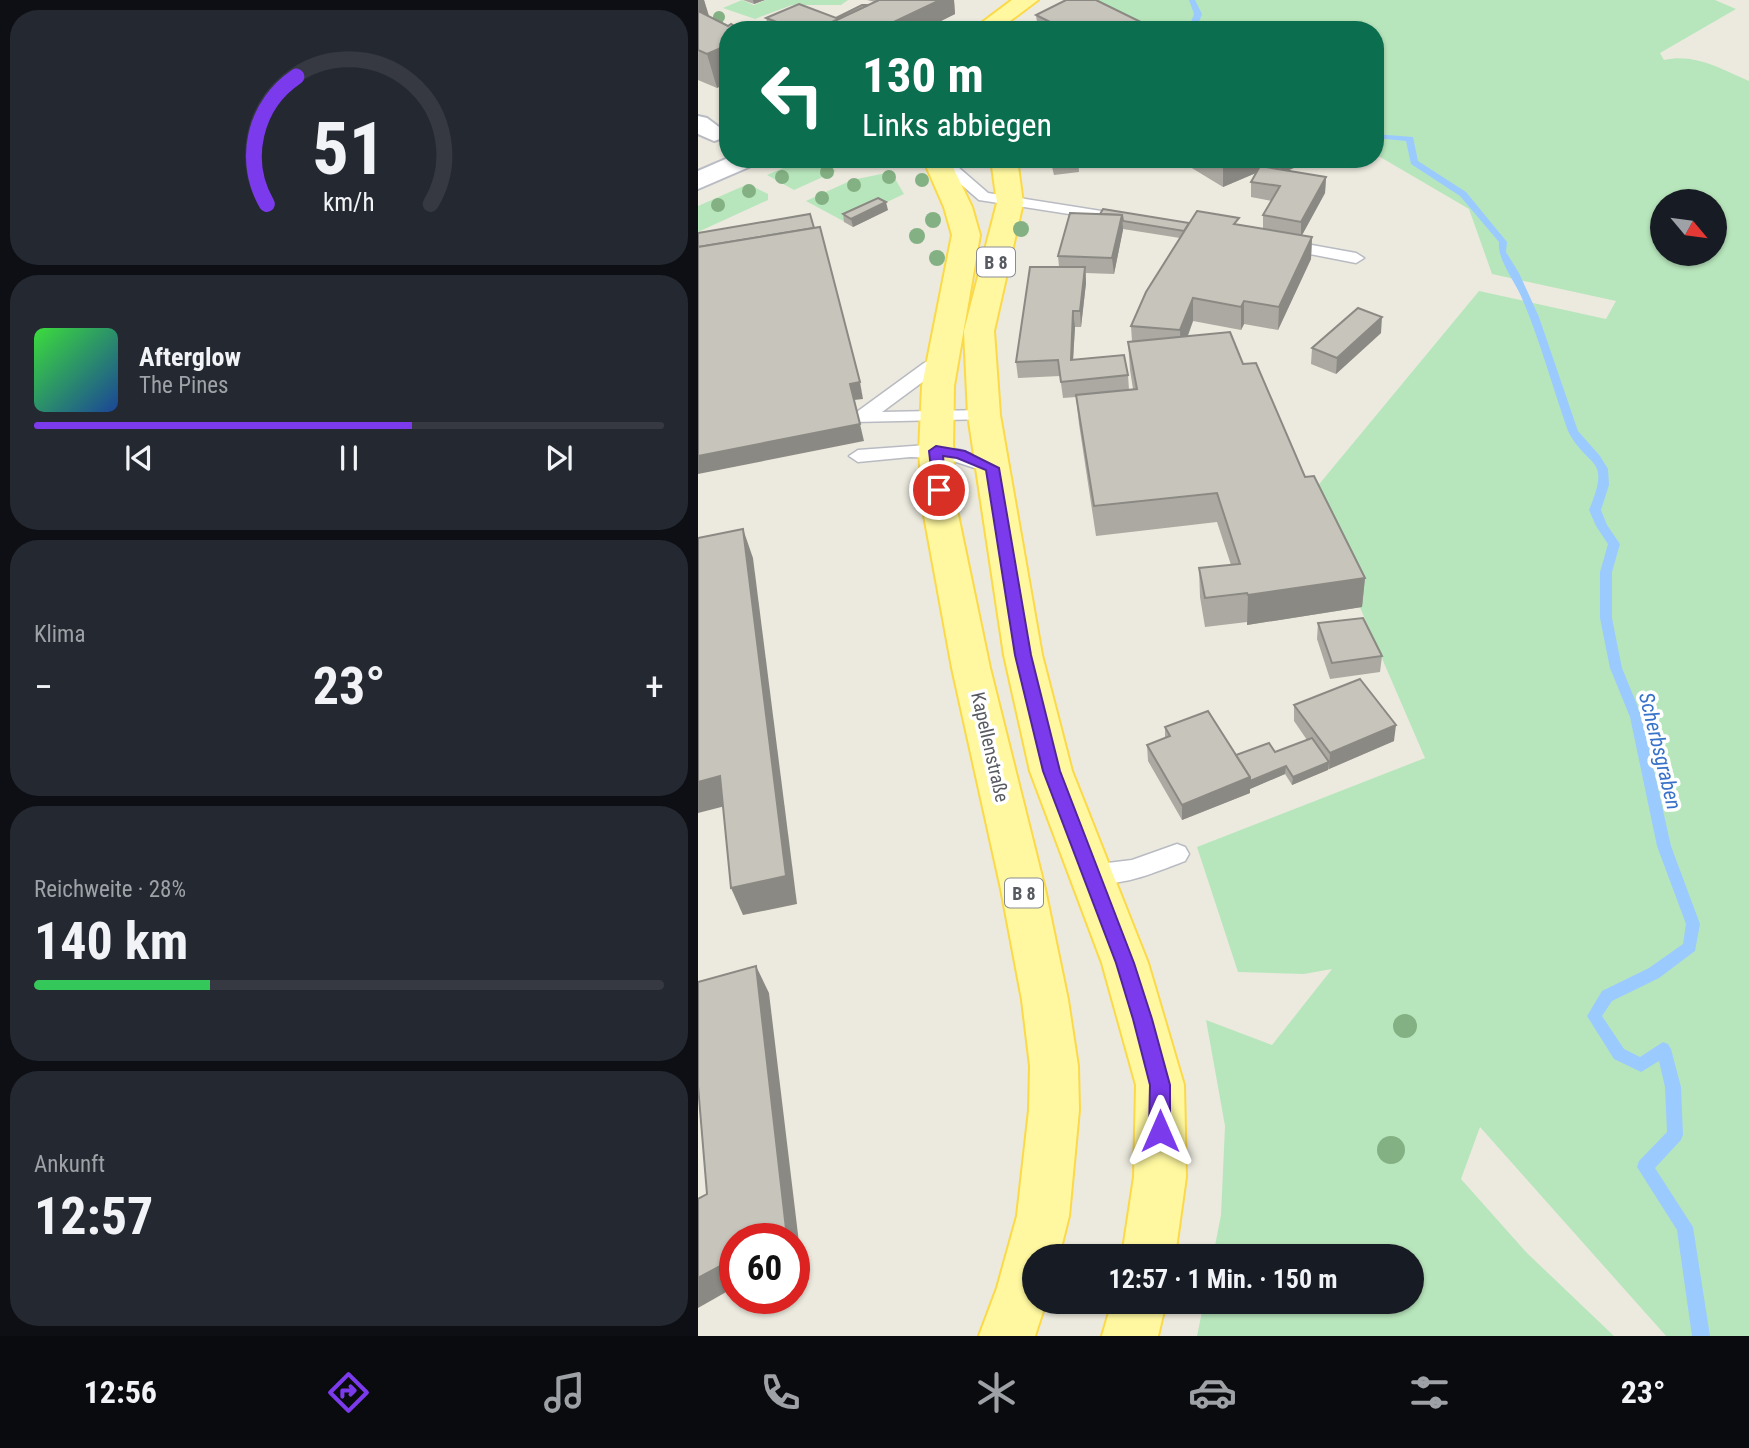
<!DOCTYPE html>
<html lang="de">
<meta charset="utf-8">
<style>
body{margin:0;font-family:"Roboto Condensed",sans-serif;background:#242831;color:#f1f3f6;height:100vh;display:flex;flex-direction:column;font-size:26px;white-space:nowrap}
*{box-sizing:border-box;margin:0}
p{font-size:23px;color:#9ea1a6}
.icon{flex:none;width:38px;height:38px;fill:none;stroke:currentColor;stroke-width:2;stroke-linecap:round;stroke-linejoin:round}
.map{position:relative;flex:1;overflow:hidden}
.drawer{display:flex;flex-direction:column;gap:10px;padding:10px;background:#0d0f14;width:698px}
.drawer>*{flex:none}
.banner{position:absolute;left:21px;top:21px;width:665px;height:147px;border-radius:28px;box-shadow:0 2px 5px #0004;background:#0b6e4f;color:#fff;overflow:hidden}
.needle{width:46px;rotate:119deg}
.fabs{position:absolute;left:952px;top:189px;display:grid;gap:14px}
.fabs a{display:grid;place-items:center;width:77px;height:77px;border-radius:50%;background:#171b24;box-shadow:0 2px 5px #0004;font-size:35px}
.speed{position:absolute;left:21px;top:1223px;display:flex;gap:14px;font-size:35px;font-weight:700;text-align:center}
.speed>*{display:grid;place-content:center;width:91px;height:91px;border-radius:50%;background:#171b24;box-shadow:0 2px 5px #0004;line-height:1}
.speed .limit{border:10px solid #d22;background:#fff;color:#111}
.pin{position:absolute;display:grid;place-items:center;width:60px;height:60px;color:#fff;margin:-30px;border:4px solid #fff;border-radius:50%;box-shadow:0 2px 7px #0007}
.me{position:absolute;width:77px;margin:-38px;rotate:0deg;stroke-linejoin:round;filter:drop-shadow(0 0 5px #0008)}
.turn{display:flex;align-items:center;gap:24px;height:147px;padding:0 28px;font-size:32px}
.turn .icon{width:91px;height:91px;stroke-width:2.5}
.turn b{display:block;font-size:49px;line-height:60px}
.big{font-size:52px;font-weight:700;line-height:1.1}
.drawer .widget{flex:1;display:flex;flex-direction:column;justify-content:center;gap:10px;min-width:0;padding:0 24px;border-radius:28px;background:#242831}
.drawer .dial{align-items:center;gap:0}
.dial svg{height:182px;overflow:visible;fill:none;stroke:#363941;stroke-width:7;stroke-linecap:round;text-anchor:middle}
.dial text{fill:#f1f3f6;stroke:none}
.song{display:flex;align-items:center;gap:21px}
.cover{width:84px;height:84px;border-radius:10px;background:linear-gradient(135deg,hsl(120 70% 55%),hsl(220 70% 35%))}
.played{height:7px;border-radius:4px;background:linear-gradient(90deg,#7c3aed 60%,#363941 60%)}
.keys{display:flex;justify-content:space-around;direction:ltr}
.heat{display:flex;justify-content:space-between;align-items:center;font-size:38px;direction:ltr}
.charge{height:10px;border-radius:5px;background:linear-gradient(90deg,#34c759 28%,#363941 0)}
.trip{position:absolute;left:324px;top:1244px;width:402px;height:70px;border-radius:35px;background:#171b24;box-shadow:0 2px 5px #0004;font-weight:700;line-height:70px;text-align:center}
.tab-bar{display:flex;height:112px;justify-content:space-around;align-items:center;background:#090b0e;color:#9ea1a6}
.tab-bar .icon{width:49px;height:49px}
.tab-bar .active{color:#7c3aed}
.tab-bar b{font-size:32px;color:#f1f3f6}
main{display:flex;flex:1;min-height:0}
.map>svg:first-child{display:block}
</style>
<main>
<section class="drawer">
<div class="widget dial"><svg viewBox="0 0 100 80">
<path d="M14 69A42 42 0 1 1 86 69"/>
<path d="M14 69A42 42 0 0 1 27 13" stroke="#7c3aed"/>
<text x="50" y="56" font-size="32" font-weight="700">51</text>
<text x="50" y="72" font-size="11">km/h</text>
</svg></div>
<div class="widget">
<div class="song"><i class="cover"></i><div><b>Afterglow</b><p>The Pines</p></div></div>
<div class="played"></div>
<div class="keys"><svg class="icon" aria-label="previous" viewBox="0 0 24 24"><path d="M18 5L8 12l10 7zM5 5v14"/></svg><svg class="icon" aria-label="pause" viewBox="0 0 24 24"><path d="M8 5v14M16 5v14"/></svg><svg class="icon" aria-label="next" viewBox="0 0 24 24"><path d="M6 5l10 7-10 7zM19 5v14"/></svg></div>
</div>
<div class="widget"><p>Klima</p>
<div class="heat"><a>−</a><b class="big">23°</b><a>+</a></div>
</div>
<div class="widget"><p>Reichweite · 28%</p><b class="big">140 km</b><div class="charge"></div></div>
<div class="widget"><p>Ankunft</p><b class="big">12:57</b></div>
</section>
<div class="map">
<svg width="1051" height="1336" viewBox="0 0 1051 1336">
<rect width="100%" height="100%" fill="#eceade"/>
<g fill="#b8e6bc" fill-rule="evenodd">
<path d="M44 0 56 5 68 0H150L143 5H94L57 19 25 8Z"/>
<path d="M398 0H1017L1038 9 962 53 966 60C997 53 1023 69 1051 81V1336H968L782 1127 763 1179 829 1253 916 1336H499L506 1302H714V1256H515L523 1215 527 1126 508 1020 574 1045 634 969 606 974 540 972 499 847 727 758 613 494 781 291 908 319 918 301 794 274 771 209 677 154V30H450ZM964 201H1017V254H964Z"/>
<path d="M106 159H117L138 171 96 190 69 175Z"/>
<path d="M193 172 206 194 147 222 108 201 154 180Z"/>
<path d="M50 184 70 194V200L0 232V206Z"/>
</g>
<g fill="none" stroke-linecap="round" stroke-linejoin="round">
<g fill="#9bcaff" fill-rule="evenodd">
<path d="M491 0H497L504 14 498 30H490L496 14Z"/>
<path d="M677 134 715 137 720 161 768 192 809 242 808 252 821 273 841 317 880 431 902 456 910 469 911 485 903 510 909 525 922 544 914 572V618L924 668 944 717 973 846 1002 924 997 951 961 978 914 1001 904 1016 926 1049 942 1057 965 1042 970 1044 973 1049 983 1087 985 1135 983 1140 957 1168 995 1227 1012 1336H994L979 1230 939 1167 941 1161 969 1132 967 1087 961 1061 943 1072 916 1059 889 1016 904 991 951 968 985 944 988 924 959 846 932 717 912 668 902 618V572L910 544 898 526 891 510C914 455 890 470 870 431 854 386 842 340 823 296 816 280 799 259 801 242L762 196 713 164 708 141 677 138Z"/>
</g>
<defs>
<g id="lane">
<path d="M244 165 260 167 290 193 416 213 423 217 416 221 281 200 251 174 239 172V166Z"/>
<path d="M586 240 658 253 666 258 658 263 581 248 578 245Z"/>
<path d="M243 355 249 356 251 360 249 364 184 412 286 410 295 415 292 419 156 422 153 418 156 414 226 363Z"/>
<path d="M229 445 262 450 301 464 304 468 295 474 246 458 212 457 160 462 151 456 160 450Z"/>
<path d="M479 844 487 847 491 854 487 861C457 872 417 891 385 880L381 873 385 866 434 860Z"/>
</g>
<path id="street" d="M0 116 9 118 29 133 25 138 16 141 0 134Z"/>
<path id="secondary" d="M30 158 62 159 58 164 0 189V171Z"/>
<g id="primary">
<path d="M314 0H340L300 30H274Z"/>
<path d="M225 159H251L274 207 282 235 256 386 255 451 259 510 292 668 347 889 370 1000 380 1066 381 1110 371 1216 361 1256H336V1302H348L337 1336H281L299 1288 319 1216 331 1110 332 1066 324 1000 303 889 254 668 225 510 221 451 224 386 254 235 246 207Z"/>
<path d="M293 159H319L325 203 296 331 302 415 344 655 374 771 450 963 486 1085 488 1177 477 1256H424L436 1177 438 1085 404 963 332 771 306 655 270 415 266 331 299 203Z"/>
<path d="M414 1302H468L460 1336H404Z"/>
</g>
</defs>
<use href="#lane" stroke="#b9bbc2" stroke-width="3"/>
<use href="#street" stroke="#b9bbc2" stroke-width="4"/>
<use href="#secondary" stroke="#b9bcc4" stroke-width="4"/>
<use href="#primary" stroke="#fbd949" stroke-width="4"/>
<use href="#lane" fill="#fff" fill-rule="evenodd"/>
<use href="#street" fill="#fff" fill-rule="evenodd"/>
<use href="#secondary" fill="#fff" fill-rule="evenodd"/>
<use href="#primary" fill="#fff8a0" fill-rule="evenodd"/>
</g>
<g fill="#84b183">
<circle cx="21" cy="17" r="6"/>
<circle cx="129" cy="172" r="7"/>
<circle cx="84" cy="177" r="7"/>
<circle cx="191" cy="177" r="7"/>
<circle cx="224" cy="180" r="7"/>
<circle cx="156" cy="185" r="7"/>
<circle cx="51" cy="191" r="7"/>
<circle cx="124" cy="198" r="7"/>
<circle cx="20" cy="205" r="7"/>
<circle cx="235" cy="220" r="8"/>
<circle cx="323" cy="229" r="8"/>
<circle cx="219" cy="236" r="8"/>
<circle cx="239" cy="258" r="8"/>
<circle cx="707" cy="1026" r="12"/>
<circle cx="693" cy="1150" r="14"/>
</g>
<g fill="#aba9a1" fill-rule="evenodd">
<path d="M0 0H6L11 16 19 88 0 80Z"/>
<path d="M45 0H67L56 4Z"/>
<path d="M169 0H256L257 14 225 30H71L68 18H138L177 2Z"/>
<path d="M338 15 459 30H340Z"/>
<path d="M352 159H380L381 172 356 175Z"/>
<path d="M479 159H616L589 171 628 177 627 193 604 235 614 237 613 259 580 330 546 324 543 330 495 321 490 336 545 364 607 477 667 578 664 607 549 625V622L507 627 502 597 501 568 533 565 519 522 398 536 381 424 378 397 365 398 362 376 320 378 318 362 361 267 360 256 372 213 491 223 541 225 565 229V215L574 201 553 197V182L558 173 525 187ZM425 229 482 238 433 326 434 341 430 342 432 370 435 389 431 390 430 375 375 360 377 327H383L388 283V273L416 274Z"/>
<path d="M190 210 155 227 146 222 145 214Z"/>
<path d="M683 333 638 374 613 364 614 348Z"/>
<path d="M620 623 684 656 682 672 632 679 619 639Z"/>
<path d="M596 705 696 741 594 785 587 774 552 789V793L484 820 450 761 449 745 467 738V727L538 755 577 752 609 740 596 721Z"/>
</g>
<g fill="#8b8983">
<path d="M0 0H6L13 23 0 29Z"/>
<path d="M55 0H67L56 4Z"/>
<path d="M242 0H256L257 14 225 30H179Z"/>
<path d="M30 45V83L19 88 9 54Z"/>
<path d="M540 159H572V167L525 187V165Z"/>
<path d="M583 159H616L582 174Z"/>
<path d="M628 177 627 193 603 237V222Z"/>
<path d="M188 202 190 210 155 227 153 219Z"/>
<path d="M424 215 425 230 416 274 414 258Z"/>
<path d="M614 237 613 259 580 330 581 307Z"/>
<path d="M387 267 388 283 383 327 382 311Z"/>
<path d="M495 298V321L483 353 482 330Z"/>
<path d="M546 301V324L543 330V307Z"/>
<path d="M375 311 377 327 374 376 373 360Z"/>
<path d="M684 317 683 333 638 374 639 358Z"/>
<path d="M162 382 165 399 156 400 152 384Z"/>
<path d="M162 424 166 441 0 474V456Z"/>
<path d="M45 529 55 558 99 904 45 915 33 888Z"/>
<path d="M667 578 664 607 549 625 550 595Z"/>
<path d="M698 725 696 741 631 769 632 753Z"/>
<path d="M631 762 630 770 594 785 595 777Z"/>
<path d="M588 766 587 774 552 789V793L484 820V805L552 777Z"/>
<path d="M22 776 35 804 0 813V782Z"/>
<path d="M58 966 71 993 102 1251 96 1254V1239H70Z"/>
<path d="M37 1258V1287L0 1308V1278Z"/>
</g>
<g fill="#c7c4bb" stroke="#8b8983" stroke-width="2">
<path d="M181 0H242L179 30H117Z"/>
<path d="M368 0H398L459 30H368L338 15Z"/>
<path d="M101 4 138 18 164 5H170L117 30H100L68 18Z"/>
<path d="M0 11 30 26 33 24 43 30H30V45L9 54 0 50Z"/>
<path d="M515 159H540L525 165Z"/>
<path d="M562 166 628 177 603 222 565 215 582 186 553 182Z"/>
<path d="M180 198 188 202 153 219 145 214Z"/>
<path d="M405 209 491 223 486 231 425 221 424 215 402 214Z"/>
<path d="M499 211 541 218 536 224 614 237 581 307 546 301 543 307 495 298 482 330 433 326 448 292Z"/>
<path d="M372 213 424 215 414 258 360 256Z"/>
<path d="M112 214 116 228 0 247V233Z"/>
<path d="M122 227 162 382 152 384 162 424 0 456V247Z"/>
<path d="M332 267H387L382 311H375L373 360 426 355 430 375 363 382 360 360 318 362Z"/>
<path d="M660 308 684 317 639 358 614 348Z"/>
<path d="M532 332 545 364 558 363 607 477 616 476 667 578 550 595 549 593 507 598 501 568 542 564 519 493 396 506 378 395 439 389 430 342Z"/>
<path d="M45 529 88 876 33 888 22 776 0 782V538Z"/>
<path d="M665 618 684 656 634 663 620 623Z"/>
<path d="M662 679 698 725 632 753 596 705Z"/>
<path d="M510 711 552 777 484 805 449 745 472 736 467 727Z"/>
<path d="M614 738 631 762 595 777 588 766 552 781V777L538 755 571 743 577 752Z"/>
<path d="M58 966 88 1229 70 1239H37V1258L0 1278V1199L9 1194 0 1086V982Z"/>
</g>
<path fill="#7c3aed" stroke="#51269a" stroke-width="2" d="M238 446 267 451 301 468 333 655 362 771 436 963 454 1019 472 1085V1131L469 1138 462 1141 454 1138 451 1131 452 1085 435 1019 418 963 345 771 317 655 288 470 259 458 245 456 248 490 241 495 236 493 231 451Z"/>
<g text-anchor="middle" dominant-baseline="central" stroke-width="7" stroke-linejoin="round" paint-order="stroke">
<g fill="#fff" stroke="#898c90" stroke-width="2">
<rect x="279" y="247.5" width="38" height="29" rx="5"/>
<rect x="307" y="878.5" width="38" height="29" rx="5"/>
</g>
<g font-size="18" font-weight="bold" fill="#575b61">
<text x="298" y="262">B 8</text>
<text x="326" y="893">B 8</text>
</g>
<g font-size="19" fill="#575b61" stroke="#fff">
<text transform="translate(292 747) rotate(77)">Kapellenstraße</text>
</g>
<g font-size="21" font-style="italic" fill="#3771c9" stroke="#fff">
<text transform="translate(962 751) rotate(76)">Scherbsgraben</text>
</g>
</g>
</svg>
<div class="fabs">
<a><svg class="needle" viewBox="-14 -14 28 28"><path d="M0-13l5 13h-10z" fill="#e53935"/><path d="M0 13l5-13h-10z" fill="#9ea1a6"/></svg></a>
</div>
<div class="speed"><div class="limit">60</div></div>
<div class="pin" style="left:241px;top:490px;background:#d93025"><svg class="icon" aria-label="arrive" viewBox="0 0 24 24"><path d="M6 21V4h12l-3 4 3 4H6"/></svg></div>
<svg class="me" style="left:462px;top:1131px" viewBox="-20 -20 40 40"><path d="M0-17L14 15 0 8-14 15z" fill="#7c3aed" stroke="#fff" stroke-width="4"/></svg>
<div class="trip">12:57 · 1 Min. · 150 m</div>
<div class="banner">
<div class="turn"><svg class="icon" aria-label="left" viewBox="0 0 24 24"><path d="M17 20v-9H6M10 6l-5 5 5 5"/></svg><div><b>130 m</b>Links abbiegen</div></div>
</div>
</div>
</main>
<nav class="tab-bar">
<b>12:56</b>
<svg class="icon active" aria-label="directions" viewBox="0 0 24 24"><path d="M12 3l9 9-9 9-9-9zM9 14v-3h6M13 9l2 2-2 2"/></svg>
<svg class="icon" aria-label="music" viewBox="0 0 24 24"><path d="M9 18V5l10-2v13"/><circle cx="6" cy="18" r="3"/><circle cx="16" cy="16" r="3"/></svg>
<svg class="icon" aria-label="phone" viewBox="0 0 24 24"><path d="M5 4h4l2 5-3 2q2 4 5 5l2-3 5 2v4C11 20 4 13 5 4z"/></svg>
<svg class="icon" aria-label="climate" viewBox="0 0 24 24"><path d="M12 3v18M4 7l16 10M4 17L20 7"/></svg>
<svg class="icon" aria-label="car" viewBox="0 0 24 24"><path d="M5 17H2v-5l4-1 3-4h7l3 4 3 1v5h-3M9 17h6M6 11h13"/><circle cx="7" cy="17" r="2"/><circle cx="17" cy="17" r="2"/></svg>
<svg class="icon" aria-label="filters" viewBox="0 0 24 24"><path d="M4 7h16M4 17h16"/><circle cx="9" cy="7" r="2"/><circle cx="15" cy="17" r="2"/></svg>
<b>23°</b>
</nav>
